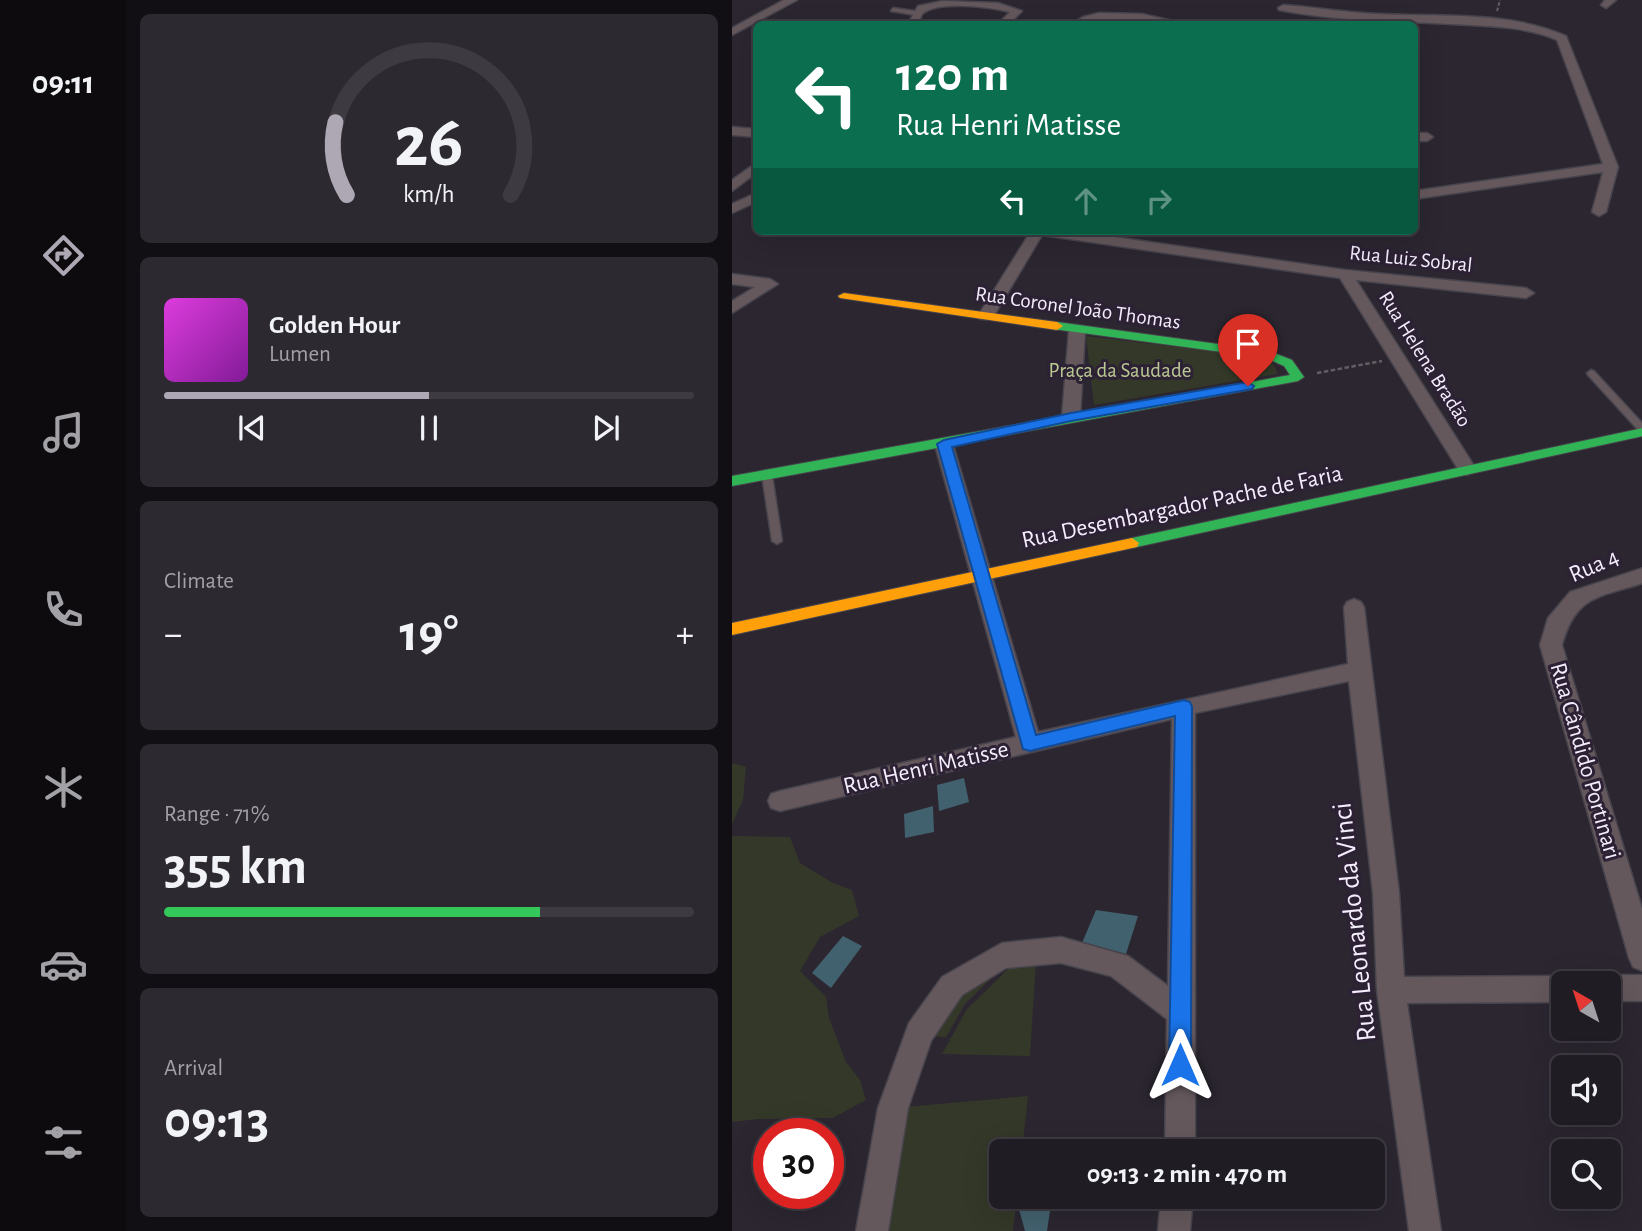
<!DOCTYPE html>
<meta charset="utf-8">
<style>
body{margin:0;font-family:"Alegreya Sans",sans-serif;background:#2d2931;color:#f1f3f6;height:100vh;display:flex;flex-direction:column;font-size:26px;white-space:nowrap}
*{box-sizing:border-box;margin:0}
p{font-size:23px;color:#a2a1a6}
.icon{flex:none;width:38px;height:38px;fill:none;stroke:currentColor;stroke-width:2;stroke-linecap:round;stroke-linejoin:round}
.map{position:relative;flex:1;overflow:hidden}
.details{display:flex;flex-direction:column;gap:14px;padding:14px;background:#120f14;width:606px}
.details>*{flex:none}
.top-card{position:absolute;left:21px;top:21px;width:665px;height:214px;border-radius:10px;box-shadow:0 7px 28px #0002,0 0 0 2px #3d3a41;background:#0b6e4f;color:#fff;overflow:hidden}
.needle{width:46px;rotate:321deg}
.fabs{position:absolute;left:819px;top:971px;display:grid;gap:14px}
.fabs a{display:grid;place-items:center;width:70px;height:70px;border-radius:10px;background:#201c24;box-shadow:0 7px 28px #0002,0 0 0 2px #3d3a41;font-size:35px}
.speed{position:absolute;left:21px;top:1118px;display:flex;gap:14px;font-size:35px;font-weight:700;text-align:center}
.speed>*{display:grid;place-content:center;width:91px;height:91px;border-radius:50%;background:#201c24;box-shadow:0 7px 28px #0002,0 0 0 2px #3d3a41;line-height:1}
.speed .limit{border:10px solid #d22;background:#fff;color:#111}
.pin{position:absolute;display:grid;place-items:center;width:60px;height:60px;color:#fff;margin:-72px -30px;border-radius:50% 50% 50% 0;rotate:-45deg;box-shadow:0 0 7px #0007}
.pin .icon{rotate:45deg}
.me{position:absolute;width:77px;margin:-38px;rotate:0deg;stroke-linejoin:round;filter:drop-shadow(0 0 5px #0008)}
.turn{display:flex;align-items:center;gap:24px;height:147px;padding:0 28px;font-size:32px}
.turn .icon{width:91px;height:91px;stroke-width:2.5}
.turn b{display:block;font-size:49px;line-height:60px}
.lanes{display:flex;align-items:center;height:66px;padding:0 28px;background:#0003;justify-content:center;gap:35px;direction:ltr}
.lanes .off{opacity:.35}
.big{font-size:52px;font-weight:600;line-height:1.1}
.details .tile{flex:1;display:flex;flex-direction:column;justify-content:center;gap:10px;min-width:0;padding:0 24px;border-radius:10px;background:#2d2931}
.details .dial{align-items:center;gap:0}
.dial svg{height:182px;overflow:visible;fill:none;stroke:#3d3a41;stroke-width:7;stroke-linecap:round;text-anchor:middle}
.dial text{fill:#f1f3f6;stroke:none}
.song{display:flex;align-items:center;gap:21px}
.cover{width:84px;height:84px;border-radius:10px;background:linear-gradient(135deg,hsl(300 70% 55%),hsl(290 70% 35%))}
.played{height:7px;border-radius:4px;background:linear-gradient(90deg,#aea7b4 50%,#3d3a41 50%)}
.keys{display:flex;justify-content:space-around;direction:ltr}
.heat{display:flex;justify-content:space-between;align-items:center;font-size:38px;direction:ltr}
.charge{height:10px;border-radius:5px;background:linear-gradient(90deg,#34c759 71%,#3d3a41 0)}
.trip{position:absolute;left:257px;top:1139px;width:396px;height:70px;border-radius:10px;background:#201c24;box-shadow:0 7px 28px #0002,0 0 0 2px #3d3a41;font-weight:600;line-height:70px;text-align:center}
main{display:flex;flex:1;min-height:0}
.tabs{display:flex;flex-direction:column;width:126px;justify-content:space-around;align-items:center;background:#0d0b0e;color:#a2a1a6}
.tabs .icon{width:49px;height:49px}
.tabs .selected{color:#aea7b4}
.tabs b{font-size:32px;color:#f1f3f6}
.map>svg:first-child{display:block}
</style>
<main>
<nav class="tabs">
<b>09:11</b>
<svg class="icon selected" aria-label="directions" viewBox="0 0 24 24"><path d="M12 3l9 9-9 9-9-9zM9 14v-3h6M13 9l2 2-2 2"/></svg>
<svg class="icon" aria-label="music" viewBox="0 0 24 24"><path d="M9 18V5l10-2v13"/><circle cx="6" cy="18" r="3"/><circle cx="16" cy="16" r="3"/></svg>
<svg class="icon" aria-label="phone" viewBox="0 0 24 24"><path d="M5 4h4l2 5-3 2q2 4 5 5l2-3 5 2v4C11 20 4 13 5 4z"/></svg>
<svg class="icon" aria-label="climate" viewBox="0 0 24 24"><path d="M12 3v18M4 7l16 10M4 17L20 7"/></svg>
<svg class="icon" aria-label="car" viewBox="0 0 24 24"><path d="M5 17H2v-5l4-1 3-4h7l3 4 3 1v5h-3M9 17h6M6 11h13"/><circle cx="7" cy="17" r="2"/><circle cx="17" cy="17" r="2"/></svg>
<svg class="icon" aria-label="filters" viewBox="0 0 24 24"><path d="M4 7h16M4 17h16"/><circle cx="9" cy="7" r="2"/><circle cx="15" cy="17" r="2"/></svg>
</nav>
<section class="details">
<div class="tile dial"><svg viewBox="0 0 100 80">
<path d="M14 69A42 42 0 1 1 86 69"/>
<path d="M14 69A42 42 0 0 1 9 37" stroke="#aea7b4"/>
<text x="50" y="56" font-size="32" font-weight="700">26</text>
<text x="50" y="72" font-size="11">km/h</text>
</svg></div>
<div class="tile">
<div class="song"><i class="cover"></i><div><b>Golden Hour</b><p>Lumen</p></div></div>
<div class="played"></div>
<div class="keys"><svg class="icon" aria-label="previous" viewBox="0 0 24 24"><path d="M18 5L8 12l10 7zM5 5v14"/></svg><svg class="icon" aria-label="pause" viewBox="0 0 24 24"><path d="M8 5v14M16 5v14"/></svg><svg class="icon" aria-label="next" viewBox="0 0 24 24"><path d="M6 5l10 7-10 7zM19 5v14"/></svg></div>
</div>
<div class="tile"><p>Climate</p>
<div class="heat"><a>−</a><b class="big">19°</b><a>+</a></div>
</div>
<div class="tile"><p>Range · 71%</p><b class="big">355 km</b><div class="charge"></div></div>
<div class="tile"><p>Arrival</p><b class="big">09:13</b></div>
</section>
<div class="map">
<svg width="911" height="1231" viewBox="0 0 911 1231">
<rect width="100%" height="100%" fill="#2b2630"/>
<g fill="#343828">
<path d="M354 336 538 358 546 374 362 405Z"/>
<path d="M0 763 14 767 11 800 0 824Z"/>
<path d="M0 836 58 837 68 863 101 883 120 890 127 916 88 937 68 971 94 997 97 1018 114 1062 128 1080 134 1100 101 1118 27 1119 0 1122Z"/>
<path d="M304 961 298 1056 210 1054 235 1009 280 965Z"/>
<path d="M274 964 233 1004 214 1037 193 1036 223 990Z"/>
<path d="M296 1096 290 1151 270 1152V1197H285L281 1231H150L172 1107Z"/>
</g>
<g fill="#42616e">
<path d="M232 778 237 802 207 811 205 785Z"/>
<path d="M201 806 202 832 173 838 172 814Z"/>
<path d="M364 910 406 916 394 954 350 943Z"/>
<path d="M111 936 130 946 99 988 80 973Z"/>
<path d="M319 1204 315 1231H293L286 1206Z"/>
</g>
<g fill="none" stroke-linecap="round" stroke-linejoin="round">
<defs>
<g id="lane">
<path d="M161 8 183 11 186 13 183 15 159 11Z"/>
<path d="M859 370 862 371 911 424V433L908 432 856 375 855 373Z"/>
<path d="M35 472 40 475 50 541 45 544 40 541 30 475Z"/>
</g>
<g id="street">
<path d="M52 0H65L0 35V28Z"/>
<path d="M873 0H884L874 8 869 5Z"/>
<path d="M211 1 266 3 290 11 277 24H266L278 12C257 7 206 0 190 14L186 24H176L186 6Z"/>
<path d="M551 5C583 7 615 13 647 14 708 17 778 11 834 36L886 167 874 212 867 216 860 212 871 172 682 199V191L871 164 825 40C793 26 754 26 719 24 662 21 604 21 547 10L546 8Z"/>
<path d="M367 13 410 14 454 24 381 19 339 24 351 17Z"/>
<path d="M0 127 24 129V137L0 135Z"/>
<path d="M682 133H695L701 137 695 141H682Z"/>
<path d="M24 163V173L0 191V180Z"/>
<path d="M24 193V202L0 213V204Z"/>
<path d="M299 231H340L613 270 794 288 802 293 794 298 624 280 744 469 735 475 726 469 608 278 310 235 260 319H248L246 316Z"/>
<path d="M0 274 38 279 46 284 0 313V301L23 287 0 284Z"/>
<path d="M345 325 353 330 348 417 339 422 330 417 337 330Z"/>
<path d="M212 439 221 445 306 732 616 664 612 607 615 602 622 599 629 602 632 607 667 893 672 977 831 976 841 980 842 984H831V1002L675 1003 709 1231H677L645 990 641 893 617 681 463 713V1152H433L435 1019 379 976 329 963 274 968 230 995 199 1041 176 1108 156 1231H124L146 1108 177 1023 210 977 270 943 329 937 396 956 436 986 440 719 48 811 39 808 36 801 39 794 48 791 284 737 203 445Z"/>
<path d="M911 568V583C866 598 844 595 830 645L911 912V971L901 967 897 958 808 645 816 618 838 592Z"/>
<path d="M877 975H911V1001H877V984H865L867 979Z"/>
<path d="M429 1197H461L458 1231H426Z"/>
</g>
<g id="fast">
<path d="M325 322 537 351 560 360 572 377 566 381 0 486V476L558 375 552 366 534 358 321 329 319 326Z"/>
<path d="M911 428V436L400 548 393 543 400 538Z"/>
</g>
<g id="slow">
<path d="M112 293 325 322 331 326 325 330 108 298 106 296Z"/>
<path d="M400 538 407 543 405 547 0 635V623Z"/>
</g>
</defs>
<use href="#lane" stroke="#47434c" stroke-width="3"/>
<use href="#street" stroke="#47434c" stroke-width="3"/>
<use href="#fast" stroke="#47434c" stroke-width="2"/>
<use href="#slow" stroke="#47434c" stroke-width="2"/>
<path stroke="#655d63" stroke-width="2" stroke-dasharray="3.5 2" stroke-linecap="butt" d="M765 11 768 0"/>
<path stroke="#655d63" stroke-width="2.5" stroke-dasharray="4.5 2.5" stroke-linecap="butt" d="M585 373 650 361"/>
<use href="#lane" fill="#64585c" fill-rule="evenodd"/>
<use href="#street" fill="#64585c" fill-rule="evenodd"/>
<use href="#fast" fill="#30b455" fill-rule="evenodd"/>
<use href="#slow" fill="#ff9f0a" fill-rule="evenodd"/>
</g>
<path fill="#1a73e8" stroke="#114b97" stroke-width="2" d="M516 382 522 386 520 389 339 421 220 447 304 735 452 700 458 702 460 707 459 1065 456 1073 448 1076 440 1073 437 1065 443 716 298 751 291 749 205 444 212 440 339 413Z"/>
<g text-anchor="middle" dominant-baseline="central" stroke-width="6" stroke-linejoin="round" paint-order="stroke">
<g font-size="21" fill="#f4edfb" stroke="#2c2135">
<text transform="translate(679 259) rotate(6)">Rua Luiz Sobral</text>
<text transform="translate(346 308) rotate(8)">Rua Coronel João Thomas</text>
<text transform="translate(693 359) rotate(58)">Rua Helena Bradão</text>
</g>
<g font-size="21" fill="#bac891" stroke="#2c2135">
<text x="388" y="370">Praça da Saudade</text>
</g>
<g font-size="24" fill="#f4edfb" stroke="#2c2135">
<text transform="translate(450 507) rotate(-12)">Rua Desembargador Pache de Faria</text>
<text transform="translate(862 566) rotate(-23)">Rua 4</text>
<text transform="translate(853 761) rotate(74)">Rua Cândido Portinari</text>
<text transform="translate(194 768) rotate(-13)">Rua Henri Matisse</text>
</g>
<g font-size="28" fill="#f4edfb" stroke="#2c2135">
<text transform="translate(623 922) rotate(-96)">Rua Leonardo da Vinci</text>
</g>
</g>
</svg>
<div class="fabs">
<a><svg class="needle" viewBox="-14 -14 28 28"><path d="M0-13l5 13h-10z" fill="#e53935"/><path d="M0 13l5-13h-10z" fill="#a2a1a6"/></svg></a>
<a><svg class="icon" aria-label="sound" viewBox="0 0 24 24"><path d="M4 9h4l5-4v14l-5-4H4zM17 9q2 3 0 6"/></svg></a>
<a><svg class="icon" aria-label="search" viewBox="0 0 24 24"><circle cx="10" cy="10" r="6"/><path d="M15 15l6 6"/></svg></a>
</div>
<div class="speed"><div class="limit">30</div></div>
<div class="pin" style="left:516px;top:386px;background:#d93025"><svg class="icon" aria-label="arrive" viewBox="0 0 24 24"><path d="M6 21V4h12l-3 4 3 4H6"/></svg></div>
<svg class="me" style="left:448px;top:1065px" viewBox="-20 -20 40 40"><path d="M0-17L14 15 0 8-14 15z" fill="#1a73e8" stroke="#fff" stroke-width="4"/></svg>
<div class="trip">09:13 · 2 min · 470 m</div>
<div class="top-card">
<div class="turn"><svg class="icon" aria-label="left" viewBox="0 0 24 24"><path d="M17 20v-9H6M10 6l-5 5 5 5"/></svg><div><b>120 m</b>Rua Henri Matisse</div></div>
<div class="lanes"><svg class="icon" aria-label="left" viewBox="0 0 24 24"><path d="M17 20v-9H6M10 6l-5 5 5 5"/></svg><svg class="icon off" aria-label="ahead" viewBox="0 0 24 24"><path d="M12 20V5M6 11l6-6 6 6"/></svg><svg class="icon off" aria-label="right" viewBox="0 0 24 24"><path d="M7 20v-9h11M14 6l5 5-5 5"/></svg></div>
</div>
</div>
</main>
